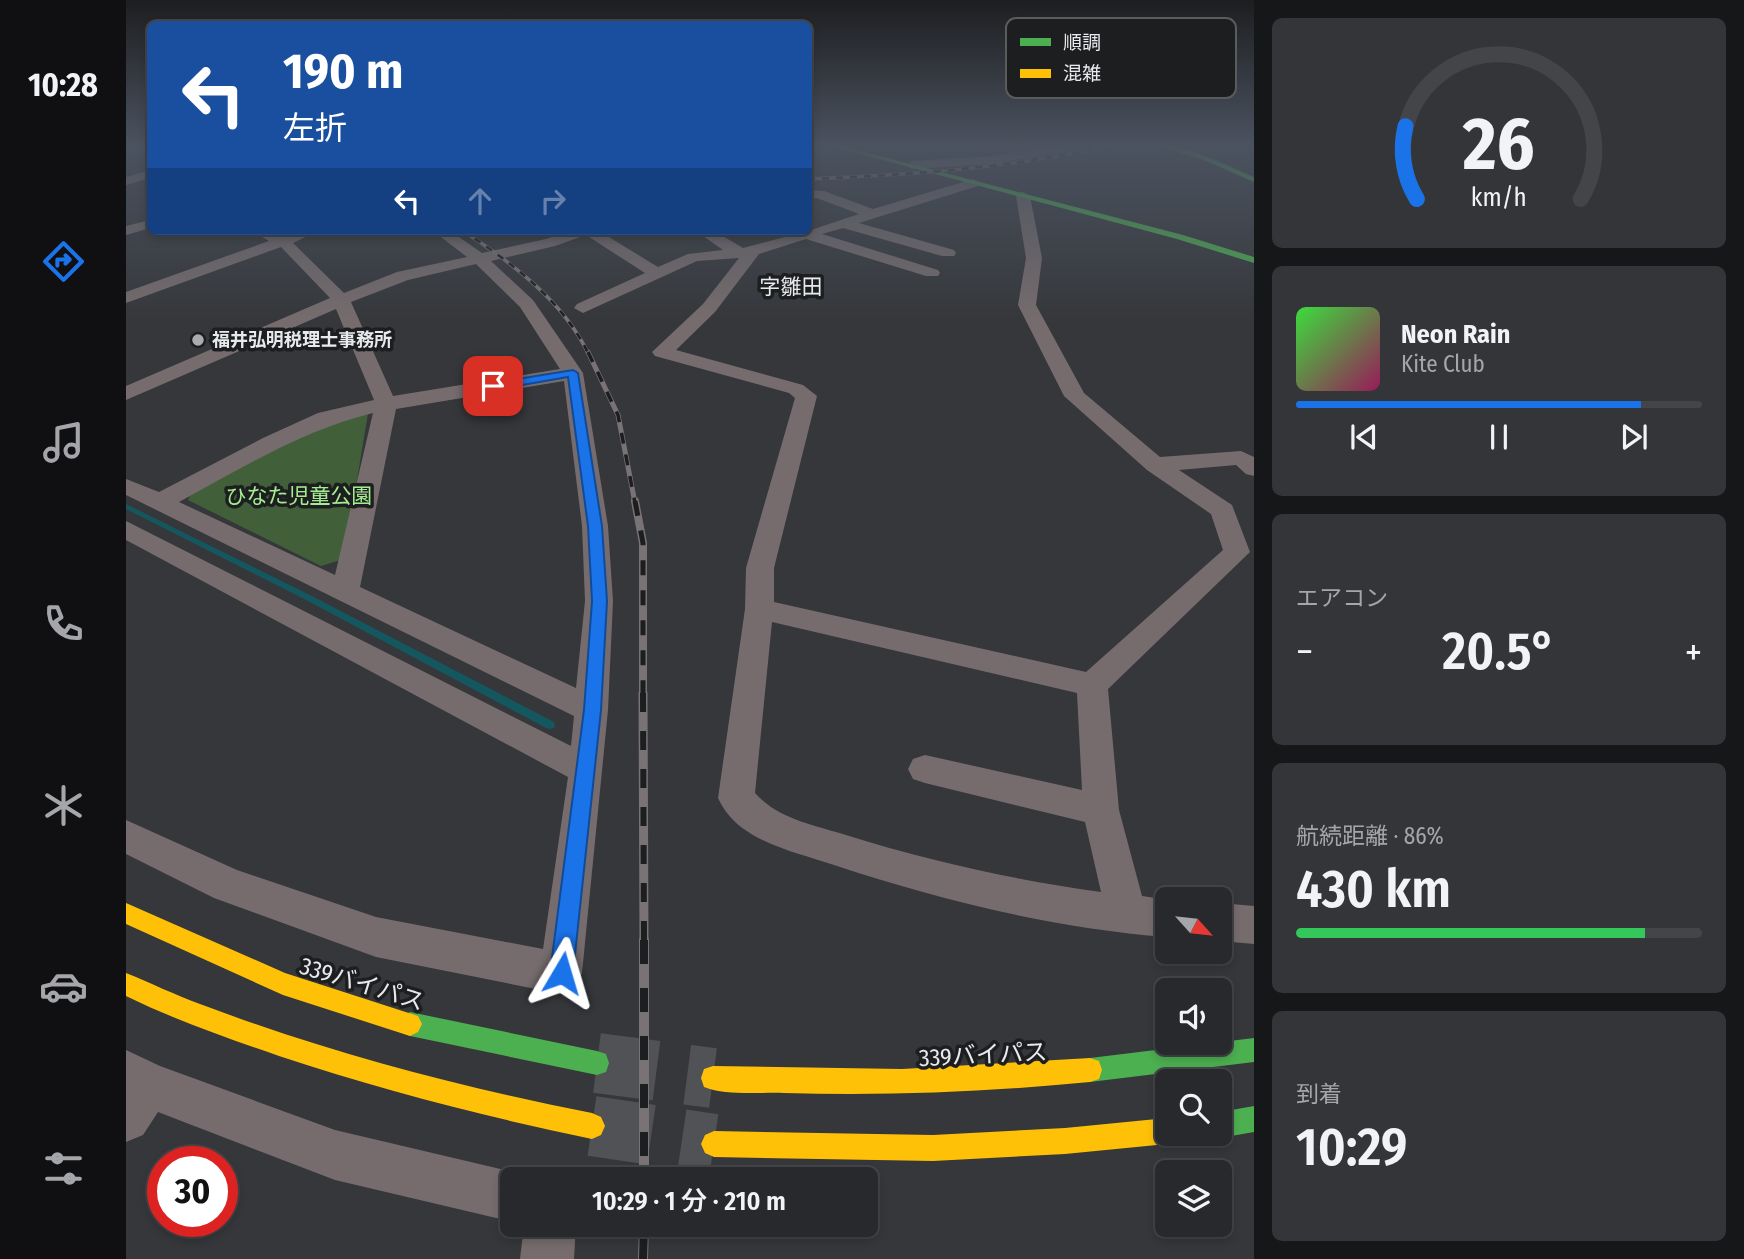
<!DOCTYPE html>
<html lang="ja">
<meta charset="utf-8">
<style>
body{margin:0;font-family:"Fira Sans Condensed","Noto Sans JP",sans-serif;background:#343538;color:#f1f3f6;height:100vh;display:flex;flex-direction:column;font-size:26px;white-space:nowrap}
*{box-sizing:border-box;margin:0}
p{font-size:23px;color:#a5a6a9}
.icon{flex:none;width:38px;height:38px;fill:none;stroke:currentColor;stroke-width:2;stroke-linecap:round;stroke-linejoin:round}
.map{position:relative;flex:1;overflow:hidden}
.details{display:flex;flex-direction:column;gap:18px;padding:18px;background:#161718;width:490px}
.details>*{flex:none}
.hud{position:absolute;left:21px;top:21px;width:665px;height:214px;border-radius:10px;box-shadow:0 4px 10px #0003,0 0 0 2px #444548;background:#1a4fa0;color:#fff;overflow:hidden}
.needle{width:46px;rotate:117deg}
.buttons{position:absolute;left:1029px;top:887px;display:grid;gap:14px}
.buttons a{display:grid;place-items:center;width:77px;height:77px;border-radius:10px;background:#28292c;box-shadow:0 4px 10px #0003,0 0 0 2px #444548;font-size:35px}
.speed{position:absolute;left:21px;top:1146px;display:flex;gap:14px;font-size:35px;font-weight:700;text-align:center}
.speed>*{display:grid;place-content:center;width:91px;height:91px;border-radius:50%;background:#28292c;box-shadow:0 4px 10px #0003,0 0 0 2px #444548;line-height:1}
.speed .limit{border:10px solid #d22;background:#fff;color:#111}
.pin{position:absolute;display:grid;place-items:center;width:60px;height:60px;color:#fff;margin:-30px;border-radius:14px;box-shadow:0 4px 10px #0006}
.me{position:absolute;width:77px;margin:-38px;rotate:7deg;stroke-linejoin:round;filter:drop-shadow(0 0 5px #0008)}
.turn{display:flex;align-items:center;gap:24px;height:147px;padding:0 21px;font-size:32px}
.turn .icon{width:91px;height:91px;stroke-width:2.5}
.turn b{display:block;font-size:49px;line-height:60px}
.lanes{display:flex;align-items:center;height:66px;padding:0 21px;background:#0003;justify-content:center;gap:35px;direction:ltr}
.lanes .off{opacity:.35}
.big{font-size:52px;font-weight:600;line-height:1.1}
.details .widget{flex:1;display:flex;flex-direction:column;justify-content:center;gap:10px;min-width:0;padding:0 24px;border-radius:10px;background:#343538}
.details .dial{align-items:center;gap:0}
.dial svg{height:182px;overflow:visible;fill:none;stroke:#444548;stroke-width:7;stroke-linecap:round;text-anchor:middle}
.dial text{fill:#f1f3f6;stroke:none}
.song{display:flex;align-items:center;gap:21px}
.cover{width:84px;height:84px;border-radius:10px;background:linear-gradient(135deg,hsl(120 70% 55%),hsl(330 70% 35%))}
.played{height:7px;border-radius:4px;background:linear-gradient(90deg,#1a73e8 85%,#444548 85%)}
.keys{display:flex;justify-content:space-around;direction:ltr}
.heat{display:flex;justify-content:space-between;align-items:center;font-size:38px;direction:ltr}
.charge{height:10px;border-radius:5px;background:linear-gradient(90deg,#34c759 86%,#444548 0)}
.trip{position:absolute;left:374px;top:1167px;width:378px;height:70px;border-radius:10px;background:#28292c;box-shadow:0 4px 10px #0003,0 0 0 2px #444548;font-weight:600;line-height:70px;text-align:center}
main{display:flex;flex:1;min-height:0}
.dock{display:flex;flex-direction:column;width:126px;justify-content:space-around;align-items:center;background:#101012;color:#a5a6a9}
.dock .icon{width:49px;height:49px}
.dock .active{color:#1a73e8}
.dock b{font-size:32px;color:#f1f3f6}
.map>svg:first-child{display:block}
</style>
<main>
<nav class="dock">
<b>10:28</b>
<svg class="icon active" aria-label="directions" viewBox="0 0 24 24"><path d="M12 3l9 9-9 9-9-9zM9 14v-3h6M13 9l2 2-2 2"/></svg>
<svg class="icon" aria-label="music" viewBox="0 0 24 24"><path d="M9 18V5l10-2v13"/><circle cx="6" cy="18" r="3"/><circle cx="16" cy="16" r="3"/></svg>
<svg class="icon" aria-label="phone" viewBox="0 0 24 24"><path d="M5 4h4l2 5-3 2q2 4 5 5l2-3 5 2v4C11 20 4 13 5 4z"/></svg>
<svg class="icon" aria-label="climate" viewBox="0 0 24 24"><path d="M12 3v18M4 7l16 10M4 17L20 7"/></svg>
<svg class="icon" aria-label="car" viewBox="0 0 24 24"><path d="M5 17H2v-5l4-1 3-4h7l3 4 3 1v5h-3M9 17h6M6 11h13"/><circle cx="7" cy="17" r="2"/><circle cx="17" cy="17" r="2"/></svg>
<svg class="icon" aria-label="filters" viewBox="0 0 24 24"><path d="M4 7h16M4 17h16"/><circle cx="9" cy="7" r="2"/><circle cx="15" cy="17" r="2"/></svg>
</nav>
<div class="map">
<svg width="1128" height="1259" viewBox="0 0 1128 1259">
<rect width="100%" height="100%" fill="#35373a"/>
<path fill="#41603a" d="M242 413 218 559 195 566 62 500 64 496C122 463 177 431 242 413Z"/>
<g fill="none" stroke-linecap="round" stroke-linejoin="round">
<path fill="#15575f" fill-rule="evenodd" d="M0 504 186 596 428 722 429 725 428 728 424 729 420 728 180 600 0 509Z"/>
<g stroke="#505255" stroke-width="60" stroke-dasharray="60 31" stroke-linecap="butt">
<path d="M471 1063 587 1078"/>
<path d="M466 1126 588 1144"/>
</g>
<g fill="#766c6d" fill-rule="evenodd">
<path d="M928 146H955L949 150 866 164 786 169 780 165 786 161 866 156Z"/>
<path d="M24 170V178L0 185V177Z"/>
<path d="M847 179 854 183 852 186 733 223 828 250 830 253 828 256H816L717 228 696 234 812 270 814 273 812 276H800L680 239 633 254 589 312 550 350 677 385 691 396 648 568V602L960 672 1097 550 1085 514 1021 470 938 396 892 305 900 258 890 196 892 193 897 192 904 196 916 258 910 305 958 393 1034 457 1115 451 1128 457V476L1120 474 1110 465 1053 470 1106 505 1124 552 982 689 993 810 1016 896 1043 900 1041 937C927 928 817 901 708 865 678 855 641 847 615 827 605 819 597 809 592 798L619 609 620 568 669 398 663 393 529 356 526 352 577 304 613 258 571 261 457 313 448 308 451 304 519 273 460 235 429 246 365 261 407 300 457 373 482 526 487 601 482 710 456 973 450 988 435 994 250 957 88 898 0 854V820L111 870 250 917 417 949 442 777 0 540V521L445 746 448 716 0 495V479L33 492 137 438 192 413 248 400 210 309 0 400V386L204 298 155 247 0 303V292L143 241 126 231H146L158 236 171 231H192L167 243 218 293 271 272 341 257 307 231H324L356 253 420 239 444 231H473L532 267 562 254 597 250 570 231H588L617 248 682 231 733 214 691 198H682V190L698 191 747 209ZM350 264 394 307 434 369 267 396 225 302 282 280ZM438 381 456 526 459 601 450 688 234 587 270 409ZM247 413 209 575 53 502C116 468 177 430 247 413ZM646 622 951 693 956 790 799 755 787 759 782 769 787 779 799 783 959 822 975 892C888 880 803 861 720 835 688 825 652 819 629 793Z"/>
<path d="M24 220V228L0 235V226Z"/>
<path d="M1094 903 1128 906V944L1094 941Z"/>
<path d="M0 1050 34 1066 209 1130 387 1172 405 1180H387V1222L209 1180 32 1112 17 1135 0 1142Z"/>
<path d="M398 1225H450L448 1259H394Z"/>
</g>
<g fill="#4caf50" fill-rule="evenodd">
<path d="M705 146H715L1057 235 1128 257V263L1051 239Z"/>
<path d="M1033 146C1065 146 1099 165 1128 177V182L1078 160Z"/>
<path d="M284 1012 471 1051 480 1054 483 1063 480 1072 471 1075 284 1036 276 1032 272 1024 276 1016Z"/>
<path d="M1128 1038V1062L964 1082 955 1079 952 1070 955 1061 964 1058Z"/>
<path d="M1128 1106V1132L1094 1138 1085 1134H1094V1112Z"/>
</g>
<g fill="#ffc107" fill-rule="evenodd">
<path d="M0 903 159 973 292 1016 296 1024 292 1032 284 1036 157 995 0 924Z"/>
<path d="M0 973C25 983 49 995 74 1004 201 1052 333 1087 466 1113L475 1117 479 1126 475 1135 466 1139C360 1117 256 1090 153 1056 101 1038 49 1020 0 996Z"/>
<path d="M964 1058 973 1061 976 1070 973 1079 964 1082C862 1092 760 1096 658 1093 633 1092 601 1096 578 1087L575 1078 578 1069 587 1066 776 1069Z"/>
<path d="M1041 1118V1134H1053L1050 1140 1041 1144 939 1154 807 1161 588 1157 579 1153 575 1144 579 1135 588 1131 807 1135 939 1128Z"/>
</g>
<defs>
<g id="rail-far4">
<path d="M682 179C784 175 884 168 984 146"/>
<path d="M337 231C385 262 437 301 462 353"/>
</g>
<path id="rail-far3" d="M462 352 492 415 509 503"/>
<path id="rail-far2" d="M509 501 517 543V695"/>
<path id="rail-far1" d="M517 693 518 942"/>
<g id="rail">
<path d="M518 940V1180"/>
<path d="M517 1259 518 1225"/>
</g>
</defs>
<use href="#rail-far4" stroke="#7a7375" stroke-width="3.5"/>
<use href="#rail-far3" stroke="#7a7375" stroke-width="5"/>
<use href="#rail-far2" stroke="#7a7375" stroke-width="8"/>
<use href="#rail-far1" stroke="#7a7375" stroke-width="9"/>
<use href="#rail" stroke="#7a7375" stroke-width="10"/>
<use href="#rail-far4" stroke="#1d1e20" stroke-width="2.5" stroke-dasharray="7" stroke-linecap="butt"/>
<use href="#rail-far3" stroke="#1d1e20" stroke-width="3.5" stroke-dasharray="11" stroke-linecap="butt"/>
<use href="#rail-far2" stroke="#1d1e20" stroke-width="5" stroke-dasharray="15" stroke-linecap="butt"/>
<use href="#rail-far1" stroke="#1d1e20" stroke-width="6" stroke-dasharray="19" stroke-linecap="butt"/>
<use href="#rail" stroke="#1d1e20" stroke-width="8" stroke-dasharray="24" stroke-linecap="butt"/>
</g>
<linearGradient id="sky" x2="0" y2="1"><stop stop-color="#1d1e20"/><stop offset="0.45" stop-color="#4b5360"/><stop offset="1" stop-color="#4b5360" stop-opacity="0"/></linearGradient>
<rect width="1128" height="322" fill="url(#sky)"/>
<path fill="#1a73e8" stroke="#114b97" stroke-width="2" d="M447 370 452 373 476 526 481 601 475 710 447 973 444 981 436 985 428 981 424 973 458 710 466 601 462 526 442 377 367 390 361 386 367 383Z"/>
<circle fill="#a9abae" stroke="#1d1e20" stroke-width="2.5" cx="72" cy="340" r="7"/>
<g text-anchor="middle" dominant-baseline="central" stroke-width="7" stroke-linejoin="round" paint-order="stroke">
<g font-size="18" font-weight="bold" fill="#e7e9ec" stroke="#1d1e20" text-anchor="start">
<text x="86" y="340">福井弘明税理士事務所</text>
</g>
<g font-size="21" fill="#e7e9ec" stroke="#1d1e20">
<text x="665" y="287">字雛田</text>
</g>
<g font-size="21" fill="#a4ec8f" stroke="#1d1e20">
<text x="173" y="496">ひなた児童公園</text>
</g>
<g font-size="24" fill="#e7e9ec" stroke="#1d1e20">
<text transform="translate(236 984) rotate(17)">339バイパス</text>
<text transform="translate(857 1055) rotate(-3)">339バイパス</text>
</g>
</g>
<rect x="880" y="18" width="230" height="80" rx="10" fill="#1d1e20" stroke="#5a5b5d" stroke-width="2"/>
<rect x="894" y="38" width="31" height="8" fill="#4caf50"/>
<rect x="894" y="69" width="31" height="9" fill="#ffc107"/>
<g font-size="19" fill="#e7e9ec">
<text x="937" y="49">順調</text>
<text x="937" y="80">混雑</text>
</g>
</svg>
<div class="buttons">
<a><svg class="needle" viewBox="-14 -14 28 28"><path d="M0-13l5 13h-10z" fill="#e53935"/><path d="M0 13l5-13h-10z" fill="#a5a6a9"/></svg></a>
<a><svg class="icon" aria-label="sound" viewBox="0 0 24 24"><path d="M4 9h4l5-4v14l-5-4H4zM17 9q2 3 0 6"/></svg></a>
<a><svg class="icon" aria-label="search" viewBox="0 0 24 24"><circle cx="10" cy="10" r="6"/><path d="M15 15l6 6"/></svg></a>
<a><svg class="icon" aria-label="layers" viewBox="0 0 24 24"><path d="M12 4l9 5-9 5-9-5zM3 14l9 5 9-5"/></svg></a>
</div>
<div class="speed"><div class="limit">30</div></div>
<div class="pin" style="left:367px;top:386px;background:#d93025"><svg class="icon" aria-label="arrive" viewBox="0 0 24 24"><path d="M6 21V4h12l-3 4 3 4H6"/></svg></div>
<svg class="me" style="left:436px;top:973px" viewBox="-20 -20 40 40"><path d="M0-17L14 15 0 8-14 15z" fill="#1a73e8" stroke="#fff" stroke-width="4"/></svg>
<div class="trip">10:29 · 1 分 · 210 m</div>
<div class="hud">
<div class="turn"><svg class="icon" aria-label="left" viewBox="0 0 24 24"><path d="M17 20v-9H6M10 6l-5 5 5 5"/></svg><div><b>190 m</b>左折</div></div>
<div class="lanes"><svg class="icon" aria-label="left" viewBox="0 0 24 24"><path d="M17 20v-9H6M10 6l-5 5 5 5"/></svg><svg class="icon off" aria-label="ahead" viewBox="0 0 24 24"><path d="M12 20V5M6 11l6-6 6 6"/></svg><svg class="icon off" aria-label="right" viewBox="0 0 24 24"><path d="M7 20v-9h11M14 6l5 5-5 5"/></svg></div>
</div>
</div>
<section class="details">
<div class="widget dial"><svg viewBox="0 0 100 80">
<path d="M14 69A42 42 0 1 1 86 69"/>
<path d="M14 69A42 42 0 0 1 9 37" stroke="#1a73e8"/>
<text x="50" y="56" font-size="32" font-weight="700">26</text>
<text x="50" y="72" font-size="11">km/h</text>
</svg></div>
<div class="widget">
<div class="song"><i class="cover"></i><div><b>Neon Rain</b><p>Kite Club</p></div></div>
<div class="played"></div>
<div class="keys"><svg class="icon" aria-label="previous" viewBox="0 0 24 24"><path d="M18 5L8 12l10 7zM5 5v14"/></svg><svg class="icon" aria-label="pause" viewBox="0 0 24 24"><path d="M8 5v14M16 5v14"/></svg><svg class="icon" aria-label="next" viewBox="0 0 24 24"><path d="M6 5l10 7-10 7zM19 5v14"/></svg></div>
</div>
<div class="widget"><p>エアコン</p>
<div class="heat"><a>−</a><b class="big">20.5°</b><a>+</a></div>
</div>
<div class="widget"><p>航続距離 · 86%</p><b class="big">430 km</b><div class="charge"></div></div>
<div class="widget"><p>到着</p><b class="big">10:29</b></div>
</section>
</main>
